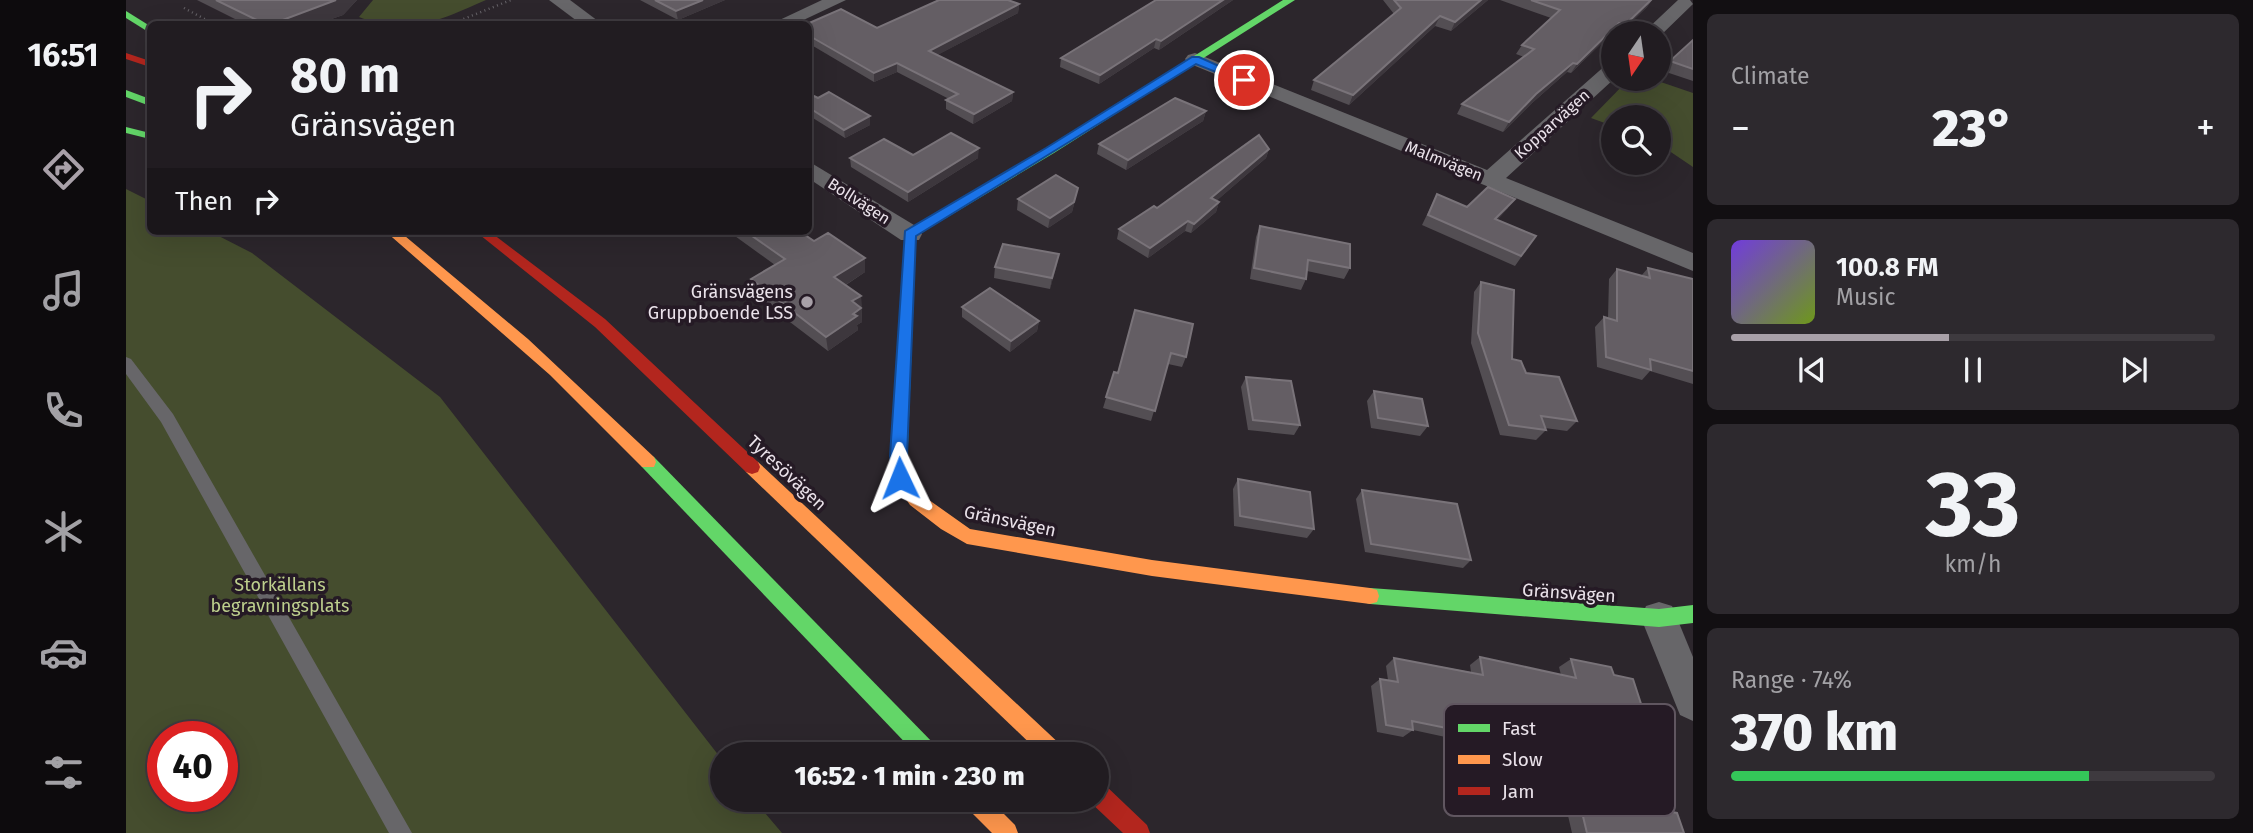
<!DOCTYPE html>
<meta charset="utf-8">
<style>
body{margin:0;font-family:"Fira Sans",sans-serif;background:#2d292e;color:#f1f3f6;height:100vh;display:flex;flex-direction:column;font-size:26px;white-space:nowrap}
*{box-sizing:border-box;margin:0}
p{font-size:23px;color:#a2a1a5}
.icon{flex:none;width:38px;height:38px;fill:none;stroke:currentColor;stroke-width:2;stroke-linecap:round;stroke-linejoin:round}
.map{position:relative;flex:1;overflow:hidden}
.details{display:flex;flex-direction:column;gap:14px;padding:14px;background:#120f12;width:560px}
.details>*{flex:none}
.banner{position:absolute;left:21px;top:21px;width:665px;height:214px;border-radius:10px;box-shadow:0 7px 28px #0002,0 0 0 2px #3e3a3f;background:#211c21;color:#f1f3f6;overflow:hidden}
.needle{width:46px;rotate:193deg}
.fabs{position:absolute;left:1475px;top:21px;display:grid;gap:14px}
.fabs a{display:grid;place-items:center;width:70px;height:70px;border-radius:50%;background:#211c21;box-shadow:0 7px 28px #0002,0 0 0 2px #3e3a3f;font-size:35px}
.speed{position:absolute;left:21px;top:721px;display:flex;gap:14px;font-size:35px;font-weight:700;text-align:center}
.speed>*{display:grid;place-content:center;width:91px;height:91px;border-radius:50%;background:#211c21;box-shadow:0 7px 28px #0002,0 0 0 2px #3e3a3f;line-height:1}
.speed .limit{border:10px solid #d22;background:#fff;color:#111}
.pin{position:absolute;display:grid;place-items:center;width:60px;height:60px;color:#fff;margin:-30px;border:4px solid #fff;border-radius:50%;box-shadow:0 2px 7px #0007}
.me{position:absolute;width:77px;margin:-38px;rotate:358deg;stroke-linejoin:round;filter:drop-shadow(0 0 5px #0008)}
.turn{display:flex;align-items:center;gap:24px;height:147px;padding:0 28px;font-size:32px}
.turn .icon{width:91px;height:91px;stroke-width:2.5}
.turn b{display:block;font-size:49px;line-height:60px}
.then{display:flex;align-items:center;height:66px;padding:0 28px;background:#0003;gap:14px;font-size:26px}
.big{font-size:52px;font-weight:800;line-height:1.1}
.details .tile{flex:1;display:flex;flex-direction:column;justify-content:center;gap:10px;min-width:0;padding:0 24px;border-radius:10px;background:#2d292e}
.details .dial{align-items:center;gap:0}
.dial b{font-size:91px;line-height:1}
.song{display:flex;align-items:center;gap:21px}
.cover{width:84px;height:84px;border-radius:10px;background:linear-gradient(135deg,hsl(260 70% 55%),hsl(80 70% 35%))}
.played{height:7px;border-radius:4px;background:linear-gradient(90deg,#a8a0a8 45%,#3e3a3f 45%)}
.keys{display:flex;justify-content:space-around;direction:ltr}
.heat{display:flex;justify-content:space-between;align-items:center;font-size:38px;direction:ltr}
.charge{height:10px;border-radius:5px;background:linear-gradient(90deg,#34c759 74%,#3e3a3f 0)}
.trip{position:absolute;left:584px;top:742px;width:399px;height:70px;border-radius:35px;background:#211c21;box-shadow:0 7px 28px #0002,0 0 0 2px #3e3a3f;font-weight:800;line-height:70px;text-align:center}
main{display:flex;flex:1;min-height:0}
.menu{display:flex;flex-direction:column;width:126px;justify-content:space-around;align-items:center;background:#0d0b0d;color:#a2a1a5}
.menu .icon{width:49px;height:49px}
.menu .on{color:#a8a0a8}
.menu b{font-size:32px;color:#f1f3f6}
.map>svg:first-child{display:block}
</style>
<main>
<nav class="menu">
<b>16:51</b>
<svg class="icon on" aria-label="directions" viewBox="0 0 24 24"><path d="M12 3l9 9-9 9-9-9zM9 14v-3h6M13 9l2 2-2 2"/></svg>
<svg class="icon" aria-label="music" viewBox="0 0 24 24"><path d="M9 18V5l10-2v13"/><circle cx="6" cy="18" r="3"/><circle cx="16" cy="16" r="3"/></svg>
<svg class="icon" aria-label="phone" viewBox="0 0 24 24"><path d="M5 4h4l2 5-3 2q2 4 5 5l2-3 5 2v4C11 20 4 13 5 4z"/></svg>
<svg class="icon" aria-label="climate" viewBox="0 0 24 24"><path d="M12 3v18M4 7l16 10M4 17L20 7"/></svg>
<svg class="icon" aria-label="car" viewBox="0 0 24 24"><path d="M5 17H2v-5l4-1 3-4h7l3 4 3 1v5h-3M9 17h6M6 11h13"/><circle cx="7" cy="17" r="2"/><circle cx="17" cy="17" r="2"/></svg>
<svg class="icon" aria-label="filters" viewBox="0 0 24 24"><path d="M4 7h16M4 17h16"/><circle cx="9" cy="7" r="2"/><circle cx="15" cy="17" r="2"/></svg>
</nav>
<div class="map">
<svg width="1567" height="833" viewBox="0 0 1567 833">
<rect width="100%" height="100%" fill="#2c262c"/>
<g fill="#454d2e" fill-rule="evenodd">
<path d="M247 0H360C314 20 283 37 233 17Z"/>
<path d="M1503 79H1526L1567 93V167L1533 144V117H1488L1487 126 1465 118Z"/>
<path d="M0 189 24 201V231H83L126 253 314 397 597 761V800H628L656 833H0ZM37 737H96V796H37Z"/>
</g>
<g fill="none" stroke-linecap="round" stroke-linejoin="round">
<g stroke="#666368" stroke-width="2.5" stroke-dasharray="1 3.5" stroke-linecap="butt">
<path d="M58 8 88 24"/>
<path d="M325 24 385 0"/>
</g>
<path fill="#676669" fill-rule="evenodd" d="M0 357 5 359 47 414 286 833H263L35 422 0 374Z"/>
<g fill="#676669" fill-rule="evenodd">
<path d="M423 0H444L476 24H455Z"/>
<path d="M696 0H720L669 24H645Z"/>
<path d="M1552 0H1564L1567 4 1533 37V33H1517Z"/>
<path d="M1069 53 1361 170 1481 64 1488 62V79L1380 178 1567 253V271L1062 63 1059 59 1062 55Z"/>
<path d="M682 161 793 228 796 234 793 240H775L682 178Z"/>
<path d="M1533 602 1546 606 1567 657V721L1554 715 1515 618 1520 606Z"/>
</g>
<g fill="#63d668" fill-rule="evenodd">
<path d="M1157 0H1169L928 153 790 236 781 470 779 475 773 477 767 475 765 470 779 231 920 149Z"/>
<path d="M0 11 24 26V33L0 18Z"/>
<path d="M0 90 24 99V106L0 97Z"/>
<path d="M0 127 24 133V139L0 133Z"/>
<path d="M522 455 528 457 811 747 814 754H790L516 467 514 462 516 457Z"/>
<path d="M1244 588 1533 609 1567 605V623L1533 627 1244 604 1237 602 1235 596 1237 590Z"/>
</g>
<g fill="#ff974d" fill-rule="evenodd">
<path d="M259 231H273L402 339 528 457 530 462 528 467H516L424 375Z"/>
<path d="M626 460 632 462 937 747 940 754H915L620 472 618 467 620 462Z"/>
<path d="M773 463 779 465 784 479 796 495 844 529 1026 560 1244 588 1251 590 1253 596 1251 602 1244 604 1026 576 841 544 815 529 784 505 770 485 765 470 767 465Z"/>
<path d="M838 800H864L889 825 892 833H866L841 808Z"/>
</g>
<g fill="#b3261e" fill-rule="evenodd">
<path d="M0 53 24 61V67L0 59Z"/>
<path d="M349 231H363L479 319 632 462 634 467 632 472 626 474 620 472 469 327Z"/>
<path d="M971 782 979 785 1021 825 1024 833H997L963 801 971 800Z"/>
</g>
</g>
<g fill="#534e53">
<path d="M71 0H231L217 15 191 24H119Z"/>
<path d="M514 0H599L552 20Z"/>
<path d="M812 0H882L893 4 892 13 811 55 887 92 886 101 847 124 820 109V100L823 99 771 72 748 82 682 43V24L751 28Z"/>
<path d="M1030 0H1107L1033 50 1028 48 973 84 934 67 935 58Z"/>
<path d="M1257 0H1362L1325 31 1309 26 1223 105 1185 90 1188 80 1268 14Z"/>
<path d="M1374 0H1526L1521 7 1494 33 1487 32 1445 73 1441 72 1405 104 1377 132 1331 114 1336 104 1398 57 1390 54 1396 45 1425 18Z"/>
<path d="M1567 40V81L1537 71 1544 61Z"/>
<path d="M682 93 692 98 744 116V125L719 138 682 115Z"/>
<path d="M1080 111 1077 121 1000 170 971 154 973 144Z"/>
<path d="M1143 149 1140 158 1090 201 1093 202 1090 212 1065 233 1059 231 1022 258 991 239 993 229 1031 208Z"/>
<path d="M787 155 852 158 782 202 725 167 724 158Z"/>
<path d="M952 188 946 212 922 228 891 210 892 199Z"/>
<path d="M1311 194 1341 207 1382 208 1371 220 1410 236 1389 266 1296 225Z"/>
<path d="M1134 226 1224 268 1218 279 1181 271 1180 279 1175 290 1124 279 1130 237Z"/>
<path d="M602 231H673L739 272 720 285 735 296 736 322 731 325 732 330 702 351 627 294 625 279 649 265Z"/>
<path d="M933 254 924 289 868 278 869 267Z"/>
<path d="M1522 268 1567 279V384L1524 371 1516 380 1471 367 1469 327 1478 317 1482 318 1483 279 1491 269 1515 276Z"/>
<path d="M1355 282 1386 359 1451 421 1441 431 1419 428 1420 430 1410 440 1374 435 1345 343 1348 292Z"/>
<path d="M836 307 913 321 911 331 884 352 836 317Z"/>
<path d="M1009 310 1060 357 1056 367 1042 364 1025 421 977 408 988 372 992 373Z"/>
<path d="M1120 377 1174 425 1168 435 1122 430 1115 387Z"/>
<path d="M1248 391 1302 426 1294 436 1245 428 1241 401Z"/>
<path d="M1112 479 1188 529 1181 538 1108 526 1107 489Z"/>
<path d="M1236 490 1345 560 1337 568 1239 552 1230 499Z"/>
<path d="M1354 657 1435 675 1433 667 1445 659 1488 675 1528 744 1514 751 1429 733 1430 741 1418 748 1334 728 1335 731 1324 738 1287 730 1277 737 1251 732 1245 686 1254 679 1262 680 1260 666 1268 658 1345 672 1344 665Z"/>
<path d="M1448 779 1558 833H1446L1435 785Z"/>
</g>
<g fill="#3d373d">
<path d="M210 0H231L217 15 191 24H146Z"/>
<path d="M577 0H599L552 20 550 11Z"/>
<path d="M1097 0H1107L1033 50 1035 41Z"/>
<path d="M1355 0H1362L1325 31 1329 22Z"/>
<path d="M1525 0 1521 7 1494 33 1499 25Z"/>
<path d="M893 4 892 13 802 60 803 51Z"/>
<path d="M1314 16 1309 26 1223 105 1227 95Z"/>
<path d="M1493 23 1487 32 1445 73 1451 64Z"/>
<path d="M1030 39 1028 48 973 84 974 75Z"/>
<path d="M771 63V72L748 82V73Z"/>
<path d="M1447 63 1441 72 1405 104 1377 132 1383 122 1410 94Z"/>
<path d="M887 92 886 101 847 124 848 114Z"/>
<path d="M1080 111 1077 121 1000 170 1002 160Z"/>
<path d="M744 116V125L719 138 718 130Z"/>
<path d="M853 148 852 158 782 202V192Z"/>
<path d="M1143 149 1140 158 1082 208 1085 198Z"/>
<path d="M952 188 946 212 922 228 924 218Z"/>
<path d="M1389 199 1382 208 1363 229 1369 219Z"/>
<path d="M1093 202 1090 212 1065 233 1068 224Z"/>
<path d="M1062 221 1059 231 1022 258 1024 248Z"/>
<path d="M933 254 931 265 924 289 926 278Z"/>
<path d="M739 258V272L710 291 708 277Z"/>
<path d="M735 296 736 322 731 325 732 330 702 351 700 337 726 301Z"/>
<path d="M913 321 911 331 884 352 885 341Z"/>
</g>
<g fill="#645e64" stroke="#797379" stroke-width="2">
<path d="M90 0H210L146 24H139Z"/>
<path d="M529 0H577L550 11Z"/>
<path d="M813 0H882L893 4 803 51 887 92 848 114 820 100 832 94 771 63 748 73 682 35V24H681L715 9 751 28Z"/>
<path d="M1030 0H1097L1035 41 1030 39 974 75 935 58Z"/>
<path d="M1268 0H1355L1329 22 1314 16 1227 95 1188 80 1275 8Z"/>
<path d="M1405 0H1525L1499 25 1493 23 1451 64 1447 63 1410 94 1383 122 1336 104 1408 49 1396 45 1434 10Z"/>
<path d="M1567 40V69L1544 61Z"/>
<path d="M703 92 744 116 718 130 682 107V93L692 98Z"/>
<path d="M1049 98 1080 111 1002 160 973 144Z"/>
<path d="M825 133 853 148 782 192 724 158 758 139 787 155Z"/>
<path d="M1133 135 1143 149 1085 198 1093 202 1068 224 1062 221 1024 248 993 229 1028 206 1031 208Z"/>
<path d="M930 175 952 188 948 202 924 218 892 199Z"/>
<path d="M1362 187 1389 199 1369 219 1410 236 1395 256 1302 215 1311 194 1341 207Z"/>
<path d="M1134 226 1224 244V268L1182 260 1180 279 1128 268Z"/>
<path d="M619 231H673L688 241 702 233 739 258 708 277 735 296 726 301 735 308 727 314 731 316 700 337 625 279 659 259Z"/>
<path d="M877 244 933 254 926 278 869 267Z"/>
<path d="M1522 268 1567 279V371L1524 359 1525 370 1480 357 1478 317 1491 321V269L1524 278Z"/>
<path d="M1355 282 1388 290 1386 359 1395 361 1400 373 1433 377 1451 421 1415 416 1420 430 1383 425 1352 333Z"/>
<path d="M864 288 913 321 885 341 836 307Z"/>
<path d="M1009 310 1067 324 1060 357 1045 353 1029 411 980 397 988 372 992 373Z"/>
<path d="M1120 377 1165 381 1174 425 1127 420Z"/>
<path d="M1248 391 1296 399 1302 426 1252 418Z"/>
<path d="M1112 479 1184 492 1188 529 1114 516Z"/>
<path d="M1236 490 1331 504 1345 560 1245 544Z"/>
<path d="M1354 657 1450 678 1445 659 1485 667 1488 675 1507 679 1528 744 1427 723 1430 741 1332 718 1335 731 1286 721 1287 730 1260 725 1254 679 1272 682 1268 658 1357 675Z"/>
<path d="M1448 779 1531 796 1535 810 1551 813 1558 833H1461Z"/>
</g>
<path fill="#1a73e8" stroke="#114b97" stroke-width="2" d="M1066 57H1073L1124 80 1115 82 1070 64 790 236 781 456 780 483H768L764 456 779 231 920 148Z"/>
<circle fill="#a8a0a8" stroke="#251a25" stroke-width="2.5" cx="681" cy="302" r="7"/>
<g text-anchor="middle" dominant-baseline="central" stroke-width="7" stroke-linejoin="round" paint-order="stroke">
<g font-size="16" fill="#eae2ea" stroke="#251a25">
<text transform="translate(1426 124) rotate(-42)">Kopparvägen</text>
<text transform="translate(1318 161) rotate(22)">Malmvägen</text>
<text transform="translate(733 201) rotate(33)">Bollvägen</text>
</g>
<g font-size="18" fill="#eae2ea" stroke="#251a25" text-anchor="end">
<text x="667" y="292">Gränsvägens<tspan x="667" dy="21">Gruppboende LSS</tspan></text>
</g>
<g font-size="18" fill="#eae2ea" stroke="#251a25">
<text transform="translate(661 473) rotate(43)">Tyresövägen</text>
<text transform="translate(884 521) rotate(12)">Gränsvägen</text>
<text transform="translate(1443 593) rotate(4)">Gränsvägen</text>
</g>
<g font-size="18" fill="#bdcf8d" stroke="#251a25">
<text x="154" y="585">Storkällans<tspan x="154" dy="21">begravningsplats</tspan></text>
</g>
</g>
<rect x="1318" y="704" width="231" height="112" rx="10" fill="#251a25" stroke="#605660" stroke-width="2"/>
<rect x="1332" y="724" width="32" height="8" fill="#63d668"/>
<rect x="1332" y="755" width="32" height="9" fill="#ff974d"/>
<rect x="1332" y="787" width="32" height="8" fill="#b3261e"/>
<g font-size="19" fill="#eae2ea">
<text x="1376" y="735">Fast</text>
<text x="1376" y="766">Slow</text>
<text x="1376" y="798">Jam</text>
</g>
</svg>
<div class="fabs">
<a><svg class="needle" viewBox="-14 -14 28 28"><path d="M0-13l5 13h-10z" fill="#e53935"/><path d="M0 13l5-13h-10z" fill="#a2a1a5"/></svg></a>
<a><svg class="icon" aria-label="search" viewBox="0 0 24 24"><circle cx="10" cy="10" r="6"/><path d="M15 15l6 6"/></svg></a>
</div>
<div class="speed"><div class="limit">40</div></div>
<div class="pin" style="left:1118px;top:80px;background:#d93025"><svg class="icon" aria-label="arrive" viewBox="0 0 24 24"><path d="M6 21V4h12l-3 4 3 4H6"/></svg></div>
<svg class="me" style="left:774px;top:478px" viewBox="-20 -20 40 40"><path d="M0-17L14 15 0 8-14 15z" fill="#1a73e8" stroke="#fff" stroke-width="4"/></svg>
<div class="trip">16:52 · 1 min · 230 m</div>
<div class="banner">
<div class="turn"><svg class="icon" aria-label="right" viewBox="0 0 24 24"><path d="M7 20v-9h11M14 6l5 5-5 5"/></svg><div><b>80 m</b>Gränsvägen</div></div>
<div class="then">Then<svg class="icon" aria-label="right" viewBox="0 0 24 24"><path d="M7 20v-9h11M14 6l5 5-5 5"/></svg></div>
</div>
</div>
<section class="details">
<div class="tile"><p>Climate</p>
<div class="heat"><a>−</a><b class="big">23°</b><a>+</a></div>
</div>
<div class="tile">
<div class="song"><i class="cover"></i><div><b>100.8 FM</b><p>Music</p></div></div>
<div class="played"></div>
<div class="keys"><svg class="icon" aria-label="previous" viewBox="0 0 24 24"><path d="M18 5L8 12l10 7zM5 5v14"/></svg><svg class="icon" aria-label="pause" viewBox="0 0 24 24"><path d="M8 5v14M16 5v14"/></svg><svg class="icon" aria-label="next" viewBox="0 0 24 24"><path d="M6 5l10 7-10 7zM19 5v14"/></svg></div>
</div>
<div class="tile dial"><b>33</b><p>km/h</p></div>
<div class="tile"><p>Range · 74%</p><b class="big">370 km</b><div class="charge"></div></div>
</section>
</main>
